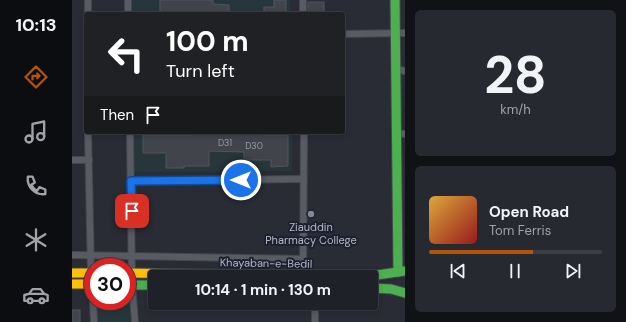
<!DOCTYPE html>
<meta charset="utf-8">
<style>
body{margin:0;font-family:"DM Sans",sans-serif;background:#272930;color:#f1f3f6;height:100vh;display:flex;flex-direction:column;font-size:15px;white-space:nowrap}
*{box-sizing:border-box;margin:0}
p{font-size:13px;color:#a1a3a8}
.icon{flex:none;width:22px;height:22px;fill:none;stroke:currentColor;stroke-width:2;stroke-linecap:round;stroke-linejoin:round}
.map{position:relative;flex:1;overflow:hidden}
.sheet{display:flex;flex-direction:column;gap:10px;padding:10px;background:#111216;width:221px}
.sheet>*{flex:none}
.hud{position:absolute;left:12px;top:12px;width:261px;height:122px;border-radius:4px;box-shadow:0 2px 6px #0003,0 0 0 1px #3c3e45;background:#202124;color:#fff;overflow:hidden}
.speed{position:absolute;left:12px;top:258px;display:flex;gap:8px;font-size:20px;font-weight:700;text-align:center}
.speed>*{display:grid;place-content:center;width:52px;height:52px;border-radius:50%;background:#1f2128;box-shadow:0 2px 6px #0003,0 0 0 1px #3c3e45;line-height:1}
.speed .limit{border:6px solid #d22;background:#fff;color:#111}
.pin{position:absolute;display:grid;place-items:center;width:34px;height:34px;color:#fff;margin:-17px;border-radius:8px;box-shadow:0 2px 6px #0006}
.me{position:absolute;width:44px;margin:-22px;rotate:270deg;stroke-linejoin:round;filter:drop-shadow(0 0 3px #0008)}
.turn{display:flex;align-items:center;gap:14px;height:84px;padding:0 16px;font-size:18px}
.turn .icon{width:52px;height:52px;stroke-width:2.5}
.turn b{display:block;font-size:28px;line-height:34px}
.then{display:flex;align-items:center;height:38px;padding:0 16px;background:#0003;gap:8px;font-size:15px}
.sheet .card{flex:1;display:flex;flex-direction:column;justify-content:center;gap:6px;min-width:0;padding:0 14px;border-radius:6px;background:#272930}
.sheet .dial{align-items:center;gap:0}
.dial b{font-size:52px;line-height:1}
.song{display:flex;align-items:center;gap:12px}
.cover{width:48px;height:48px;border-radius:6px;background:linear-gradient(135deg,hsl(40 70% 55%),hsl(0 70% 35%))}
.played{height:4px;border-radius:2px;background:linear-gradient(90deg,#b45309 60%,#3c3e45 60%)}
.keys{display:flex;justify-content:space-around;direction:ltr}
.trip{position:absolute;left:76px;top:270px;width:230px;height:40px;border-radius:4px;background:#1f2128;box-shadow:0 2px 6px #0003,0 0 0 1px #3c3e45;font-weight:700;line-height:40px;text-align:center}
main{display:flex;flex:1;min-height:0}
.tabs{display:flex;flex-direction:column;width:72px;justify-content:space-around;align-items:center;background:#0c0d10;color:#a1a3a8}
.tabs .icon{width:28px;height:28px}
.tabs .on{color:#b45309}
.tabs b{font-size:18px;color:#f1f3f6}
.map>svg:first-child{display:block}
</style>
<main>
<nav class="tabs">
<b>10:13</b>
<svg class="icon on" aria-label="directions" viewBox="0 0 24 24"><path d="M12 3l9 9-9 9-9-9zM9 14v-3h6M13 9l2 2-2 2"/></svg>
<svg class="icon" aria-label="music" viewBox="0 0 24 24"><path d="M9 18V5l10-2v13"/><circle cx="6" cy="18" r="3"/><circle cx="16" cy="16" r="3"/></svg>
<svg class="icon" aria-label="phone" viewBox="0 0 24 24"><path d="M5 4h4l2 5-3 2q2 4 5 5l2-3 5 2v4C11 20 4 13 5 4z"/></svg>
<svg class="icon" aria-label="climate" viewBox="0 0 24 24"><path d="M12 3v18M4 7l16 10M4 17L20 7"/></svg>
<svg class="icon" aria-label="car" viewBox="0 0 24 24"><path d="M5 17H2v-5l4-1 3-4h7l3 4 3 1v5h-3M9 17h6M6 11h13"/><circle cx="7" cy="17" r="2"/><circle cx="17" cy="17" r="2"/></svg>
</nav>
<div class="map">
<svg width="333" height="322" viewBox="0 0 333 322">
<rect width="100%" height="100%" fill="#292c35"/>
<g fill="#27363b">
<path d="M59 0H218L219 14H60Z"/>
<path d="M62 132H220V171L62 172Z"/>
<path d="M55 299H57L58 322H22L21 301H55Z"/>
</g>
<g fill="#42444c" stroke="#51545d">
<path d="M88 0H141V4L157 5V14H88Z"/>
<path d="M202 0H214V14H192V7H202Z"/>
<rect x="236" y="2" width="16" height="12"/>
<path d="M172 132H191V135H216V166L199 167V160H172V152L137 151V166H112V168H94V153H71V135H120V133L172 134Z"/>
<rect x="0" y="310" width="8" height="12"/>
</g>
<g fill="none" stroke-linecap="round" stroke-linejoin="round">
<defs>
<g id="street">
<path d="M56 0V14"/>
<path d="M231 0V14"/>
<path d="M16 14V0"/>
<path d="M271 34 333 33"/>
<path d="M324 69 333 71"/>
<path d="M16 132 19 273"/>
<path d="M58 132 60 285 63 322"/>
<path d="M324 133 333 134"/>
<path d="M0 160H17"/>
<path d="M59 181 231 179"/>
<path d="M0 255 231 259"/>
<path d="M231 275 232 132"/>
<path d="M20 284 21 296"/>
<path d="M21 301 22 322"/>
<path d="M243 322V303"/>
</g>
<g id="fast">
<path d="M323 0 326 272"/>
<path d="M204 275 280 276 305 275 333 271"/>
<path d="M55 285H83"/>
<path d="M299 288 319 289 333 293"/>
</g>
<g id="slow">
<path d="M0 273H21"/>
<path d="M55 273 204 275"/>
<path d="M0 284H21"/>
</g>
</defs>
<use href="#street" stroke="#45474e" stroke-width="8"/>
<use href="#fast" stroke="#45474e" stroke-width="11"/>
<use href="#slow" stroke="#45474e" stroke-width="11"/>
<use href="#street" stroke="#595b63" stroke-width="6"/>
<use href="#fast" stroke="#4caf50" stroke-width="9"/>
<use href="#slow" stroke="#ffc107" stroke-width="9"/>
</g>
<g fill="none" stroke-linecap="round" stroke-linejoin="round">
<defs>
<path id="route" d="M60 211 59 181 169 180"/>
</defs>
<use href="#route" stroke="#114b97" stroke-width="10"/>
<use href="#route" stroke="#1a73e8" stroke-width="7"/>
</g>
<circle fill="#838693" stroke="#1d212f" stroke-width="1.5" cx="239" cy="214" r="4"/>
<g text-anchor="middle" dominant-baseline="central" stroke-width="4" stroke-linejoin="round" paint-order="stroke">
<g font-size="9" fill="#979aa8">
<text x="153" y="143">D31</text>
<text x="182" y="146">D30</text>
</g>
<g font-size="11" fill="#b3b7c6" stroke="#1d212f">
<text x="239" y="227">Ziauddin<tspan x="239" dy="13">Pharmacy College</tspan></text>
</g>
<g font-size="11" fill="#b3b7c6" stroke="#1d212f">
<text transform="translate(194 263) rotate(1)">Khayaban-e-Bedil</text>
</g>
</g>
</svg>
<div class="speed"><div class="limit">30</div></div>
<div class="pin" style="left:60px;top:211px;background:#d93025"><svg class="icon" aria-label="arrive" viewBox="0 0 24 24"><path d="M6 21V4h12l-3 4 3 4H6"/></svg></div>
<svg class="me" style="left:169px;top:180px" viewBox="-20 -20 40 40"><circle r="17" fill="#1a73e8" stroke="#fff" stroke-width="3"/><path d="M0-11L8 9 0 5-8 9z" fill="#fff"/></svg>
<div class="trip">10:14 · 1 min · 130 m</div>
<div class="hud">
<div class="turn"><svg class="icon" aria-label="left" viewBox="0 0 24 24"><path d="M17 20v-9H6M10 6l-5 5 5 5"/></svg><div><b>100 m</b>Turn left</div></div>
<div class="then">Then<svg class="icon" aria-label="arrive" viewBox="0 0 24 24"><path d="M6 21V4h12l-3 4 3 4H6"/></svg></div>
</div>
</div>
<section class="sheet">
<div class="card dial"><b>28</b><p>km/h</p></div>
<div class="card">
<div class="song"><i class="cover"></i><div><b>Open Road</b><p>Tom Ferris</p></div></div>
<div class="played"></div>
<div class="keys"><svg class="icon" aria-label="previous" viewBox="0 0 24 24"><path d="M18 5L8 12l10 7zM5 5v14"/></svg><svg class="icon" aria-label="pause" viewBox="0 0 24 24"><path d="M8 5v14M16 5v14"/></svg><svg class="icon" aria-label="next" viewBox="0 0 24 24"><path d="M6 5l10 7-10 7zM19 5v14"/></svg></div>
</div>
</section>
</main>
